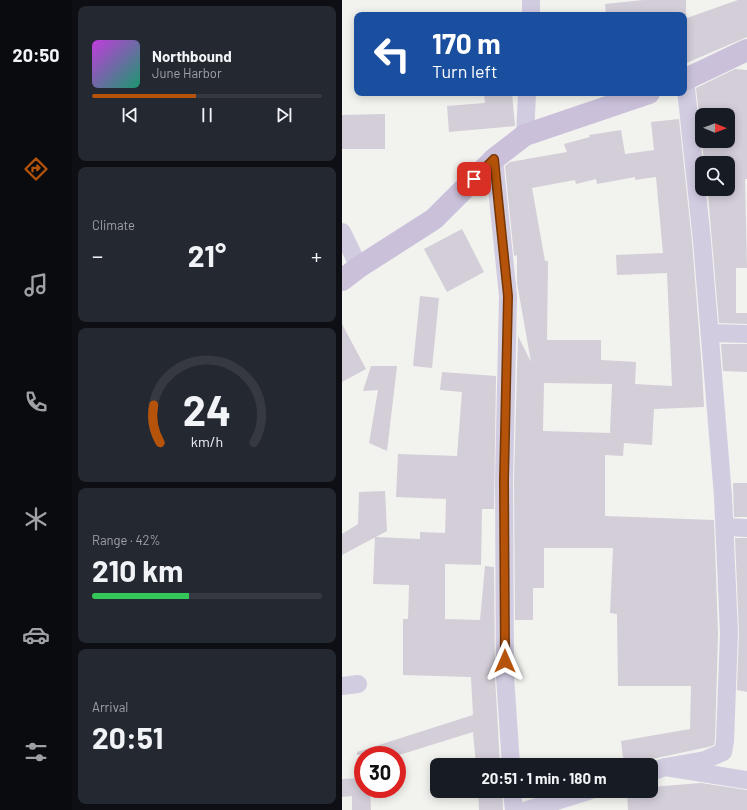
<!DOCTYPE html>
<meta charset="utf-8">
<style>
body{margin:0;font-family:Barlow,sans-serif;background:#242831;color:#f1f3f6;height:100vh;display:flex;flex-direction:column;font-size:15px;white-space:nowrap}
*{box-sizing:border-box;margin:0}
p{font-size:13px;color:#9ea1a6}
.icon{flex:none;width:22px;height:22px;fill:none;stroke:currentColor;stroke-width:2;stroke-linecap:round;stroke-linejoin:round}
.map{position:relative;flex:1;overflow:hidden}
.panel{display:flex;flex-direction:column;gap:6px;padding:6px;background:#0d0f14;width:270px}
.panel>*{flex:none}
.banner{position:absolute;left:12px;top:12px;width:333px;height:84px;border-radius:8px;box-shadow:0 2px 10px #0003;background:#1a4fa0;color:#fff;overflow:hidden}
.needle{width:26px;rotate:91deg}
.controls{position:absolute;left:353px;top:108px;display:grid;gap:8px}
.controls a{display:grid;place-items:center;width:40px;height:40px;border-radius:8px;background:#171b24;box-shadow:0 2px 10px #0003;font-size:20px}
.speed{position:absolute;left:12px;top:746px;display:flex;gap:8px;font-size:20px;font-weight:700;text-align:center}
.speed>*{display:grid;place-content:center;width:52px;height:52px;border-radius:50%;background:#171b24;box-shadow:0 2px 10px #0003;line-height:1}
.speed .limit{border:6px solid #d22;background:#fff;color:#111}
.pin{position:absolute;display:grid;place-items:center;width:34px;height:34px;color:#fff;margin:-17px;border-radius:8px;box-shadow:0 2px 6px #0006}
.me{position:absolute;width:44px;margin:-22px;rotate:0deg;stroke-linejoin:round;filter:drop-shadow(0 0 3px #0008)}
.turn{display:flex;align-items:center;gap:14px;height:84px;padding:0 12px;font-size:18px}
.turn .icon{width:52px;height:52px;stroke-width:2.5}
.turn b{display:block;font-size:28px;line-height:34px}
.big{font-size:30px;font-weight:700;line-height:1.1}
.panel .widget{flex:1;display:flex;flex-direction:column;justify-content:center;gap:6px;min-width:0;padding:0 14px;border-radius:8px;background:#242831}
.panel .dial{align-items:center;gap:0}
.dial svg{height:104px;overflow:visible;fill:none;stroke:#363941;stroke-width:7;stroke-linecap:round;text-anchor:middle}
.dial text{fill:#f1f3f6;stroke:none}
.song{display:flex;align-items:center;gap:12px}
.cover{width:48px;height:48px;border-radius:6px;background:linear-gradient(135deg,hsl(290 70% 55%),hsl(160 70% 35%))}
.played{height:4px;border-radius:2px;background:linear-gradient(90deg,#b45309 45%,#363941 45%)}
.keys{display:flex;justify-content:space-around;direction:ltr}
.heat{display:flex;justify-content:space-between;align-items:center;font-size:22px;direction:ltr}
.charge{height:6px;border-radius:3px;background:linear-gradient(90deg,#34c759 42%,#363941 0)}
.trip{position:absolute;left:88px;top:758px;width:228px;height:40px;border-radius:8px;background:#171b24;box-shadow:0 2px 10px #0003;font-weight:700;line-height:40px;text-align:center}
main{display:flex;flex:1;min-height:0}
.tabs{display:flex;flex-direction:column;width:72px;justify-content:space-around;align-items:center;background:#090b0e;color:#9ea1a6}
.tabs .icon{width:28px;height:28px}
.tabs .active{color:#b45309}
.tabs b{font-size:18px;color:#f1f3f6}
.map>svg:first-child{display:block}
</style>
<main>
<nav class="tabs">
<b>20:50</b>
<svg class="icon active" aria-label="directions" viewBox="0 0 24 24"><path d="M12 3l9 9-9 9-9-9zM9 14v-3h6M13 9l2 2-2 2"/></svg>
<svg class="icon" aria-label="music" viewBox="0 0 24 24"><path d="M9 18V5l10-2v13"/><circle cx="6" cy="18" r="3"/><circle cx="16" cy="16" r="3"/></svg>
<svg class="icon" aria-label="phone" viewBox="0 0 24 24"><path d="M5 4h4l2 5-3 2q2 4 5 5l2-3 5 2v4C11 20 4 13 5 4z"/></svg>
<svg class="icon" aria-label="climate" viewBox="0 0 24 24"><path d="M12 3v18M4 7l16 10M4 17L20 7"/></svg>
<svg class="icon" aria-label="car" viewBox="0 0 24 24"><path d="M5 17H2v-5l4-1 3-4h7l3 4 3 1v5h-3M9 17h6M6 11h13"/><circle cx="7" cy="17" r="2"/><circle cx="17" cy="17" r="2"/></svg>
<svg class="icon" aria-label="filters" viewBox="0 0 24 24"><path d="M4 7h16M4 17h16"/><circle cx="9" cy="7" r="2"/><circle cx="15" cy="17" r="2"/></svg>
</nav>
<section class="panel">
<div class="widget">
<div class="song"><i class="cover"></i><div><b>Northbound</b><p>June Harbor</p></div></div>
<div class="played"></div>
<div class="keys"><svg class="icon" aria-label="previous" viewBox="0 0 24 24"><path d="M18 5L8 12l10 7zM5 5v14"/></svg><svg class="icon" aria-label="pause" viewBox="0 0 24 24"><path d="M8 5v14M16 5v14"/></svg><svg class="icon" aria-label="next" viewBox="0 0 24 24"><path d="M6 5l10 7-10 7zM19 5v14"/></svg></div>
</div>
<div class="widget"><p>Climate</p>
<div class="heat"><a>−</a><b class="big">21°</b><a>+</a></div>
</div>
<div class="widget dial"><svg viewBox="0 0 100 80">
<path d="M14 69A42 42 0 1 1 86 69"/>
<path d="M14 69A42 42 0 0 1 9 40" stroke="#b45309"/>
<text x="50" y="56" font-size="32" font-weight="700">24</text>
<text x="50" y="72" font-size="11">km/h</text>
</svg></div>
<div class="widget"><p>Range · 42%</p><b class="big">210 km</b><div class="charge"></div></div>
<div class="widget"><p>Arrival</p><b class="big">20:51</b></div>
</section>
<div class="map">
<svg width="405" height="810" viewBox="0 0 405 810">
<rect width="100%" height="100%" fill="#f2f2ef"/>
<g fill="#d3ced8" fill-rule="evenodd">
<path d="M301 0H344V15H264L263 4Z"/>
<path d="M396 0H405V37L342 64V19Z"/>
<path d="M393 69 405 70V179H403L405 268H394V313H405V324L377 323 366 194H386V163H362L360 141H386V115H360V140L354 88Z"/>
<path d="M142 93H170L173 126 107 132 105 106 143 103Z"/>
<path d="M43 114V149H0V115Z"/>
<path d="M337 119 350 242 360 370 362 407 312 409 310 445 282 443 281 456 263 455V516L372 520 376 633 373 740 372 745 366 747 282 765 279 741 348 729 349 686H276L275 614 268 613 271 548H202V588H191V620H173L172 480 176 336 189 362 175 283V255L172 256 163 166 168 162 225 152 222 144 248 137 247 135 279 130 283 154 312 150 309 122ZM293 177V180L314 177 321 253 274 255 275 275 325 273 330 386 293 384 294 362 259 360V340H205L206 261H203L190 188 233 180 234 184 254 179 255 184ZM202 383 270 384 268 433 201 431Z"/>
<path d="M120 229 142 272 105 292 82 249Z"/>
<path d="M78 296 97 298 90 368 71 366Z"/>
<path d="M0 324 24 369 0 382Z"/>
<path d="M379 344H405V372L381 371Z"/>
<path d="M29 366H55L45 451 27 443 36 390 21 391Z"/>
<path d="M100 372 154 376 152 509H140L139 565 103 564V619L138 620 143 566 152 567 153 677 158 765H134L131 732 57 755H15V752L131 715 129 677 61 675V619H66L67 585 31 584 33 537 78 539V532L103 533 104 499 54 497 56 454 115 456 120 392 98 390Z"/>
<path d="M391 483H405V517H392Z"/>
<path d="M43 491 45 531 0 555V534L16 524 17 492Z"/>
<path d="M393 538H405V692L395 690 397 633Z"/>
<path d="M21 778V789H28L29 810H10V796L0 797V779Z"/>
<path d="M359 783 405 790V810H286L285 791H309V787Z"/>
<path d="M136 791H160L161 810H137Z"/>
</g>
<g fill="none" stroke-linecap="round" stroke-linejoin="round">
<g stroke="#d2cce1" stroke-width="18">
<path d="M189 15V0"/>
<path d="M183 135 185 93"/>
<path d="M152 159 166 296 162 480 163 676 169 765"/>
<path d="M0 232 17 267"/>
<path d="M368 333 405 334"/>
<path d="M383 527 405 528"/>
<path d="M0 686 16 684"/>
<path d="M323 767 363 760 381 752 383 741 387 633 381 496 360 241 343 79"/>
<path d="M309 772 323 767 405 780"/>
<path d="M170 791 172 810"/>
<path d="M185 810 247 791"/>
</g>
<g stroke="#cac0da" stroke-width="22">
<path d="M342 80 405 50"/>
<path d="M0 280 17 267 92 219 152 159 183 135 307 93"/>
</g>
</g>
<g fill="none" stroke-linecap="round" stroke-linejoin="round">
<defs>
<path id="route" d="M132 179 152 159 166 296 162 480 163 661"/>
</defs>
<use href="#route" stroke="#753606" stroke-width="10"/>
<use href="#route" stroke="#b45309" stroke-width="7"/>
</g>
</svg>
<div class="controls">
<a><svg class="needle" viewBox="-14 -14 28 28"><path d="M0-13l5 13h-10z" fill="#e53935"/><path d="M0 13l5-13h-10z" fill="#9ea1a6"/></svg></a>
<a><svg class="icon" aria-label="search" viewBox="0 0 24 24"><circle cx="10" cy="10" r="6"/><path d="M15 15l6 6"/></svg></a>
</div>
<div class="speed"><div class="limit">30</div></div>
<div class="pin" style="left:132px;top:179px;background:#d93025"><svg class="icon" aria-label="arrive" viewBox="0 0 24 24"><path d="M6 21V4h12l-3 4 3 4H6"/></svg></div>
<svg class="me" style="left:163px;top:661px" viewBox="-20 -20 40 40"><path d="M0-17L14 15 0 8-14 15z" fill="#b45309" stroke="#fff" stroke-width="4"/></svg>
<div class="trip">20:51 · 1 min · 180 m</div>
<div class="banner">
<div class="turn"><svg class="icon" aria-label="left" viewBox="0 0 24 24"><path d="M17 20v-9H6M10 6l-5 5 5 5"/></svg><div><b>170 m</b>Turn left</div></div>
</div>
</div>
</main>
